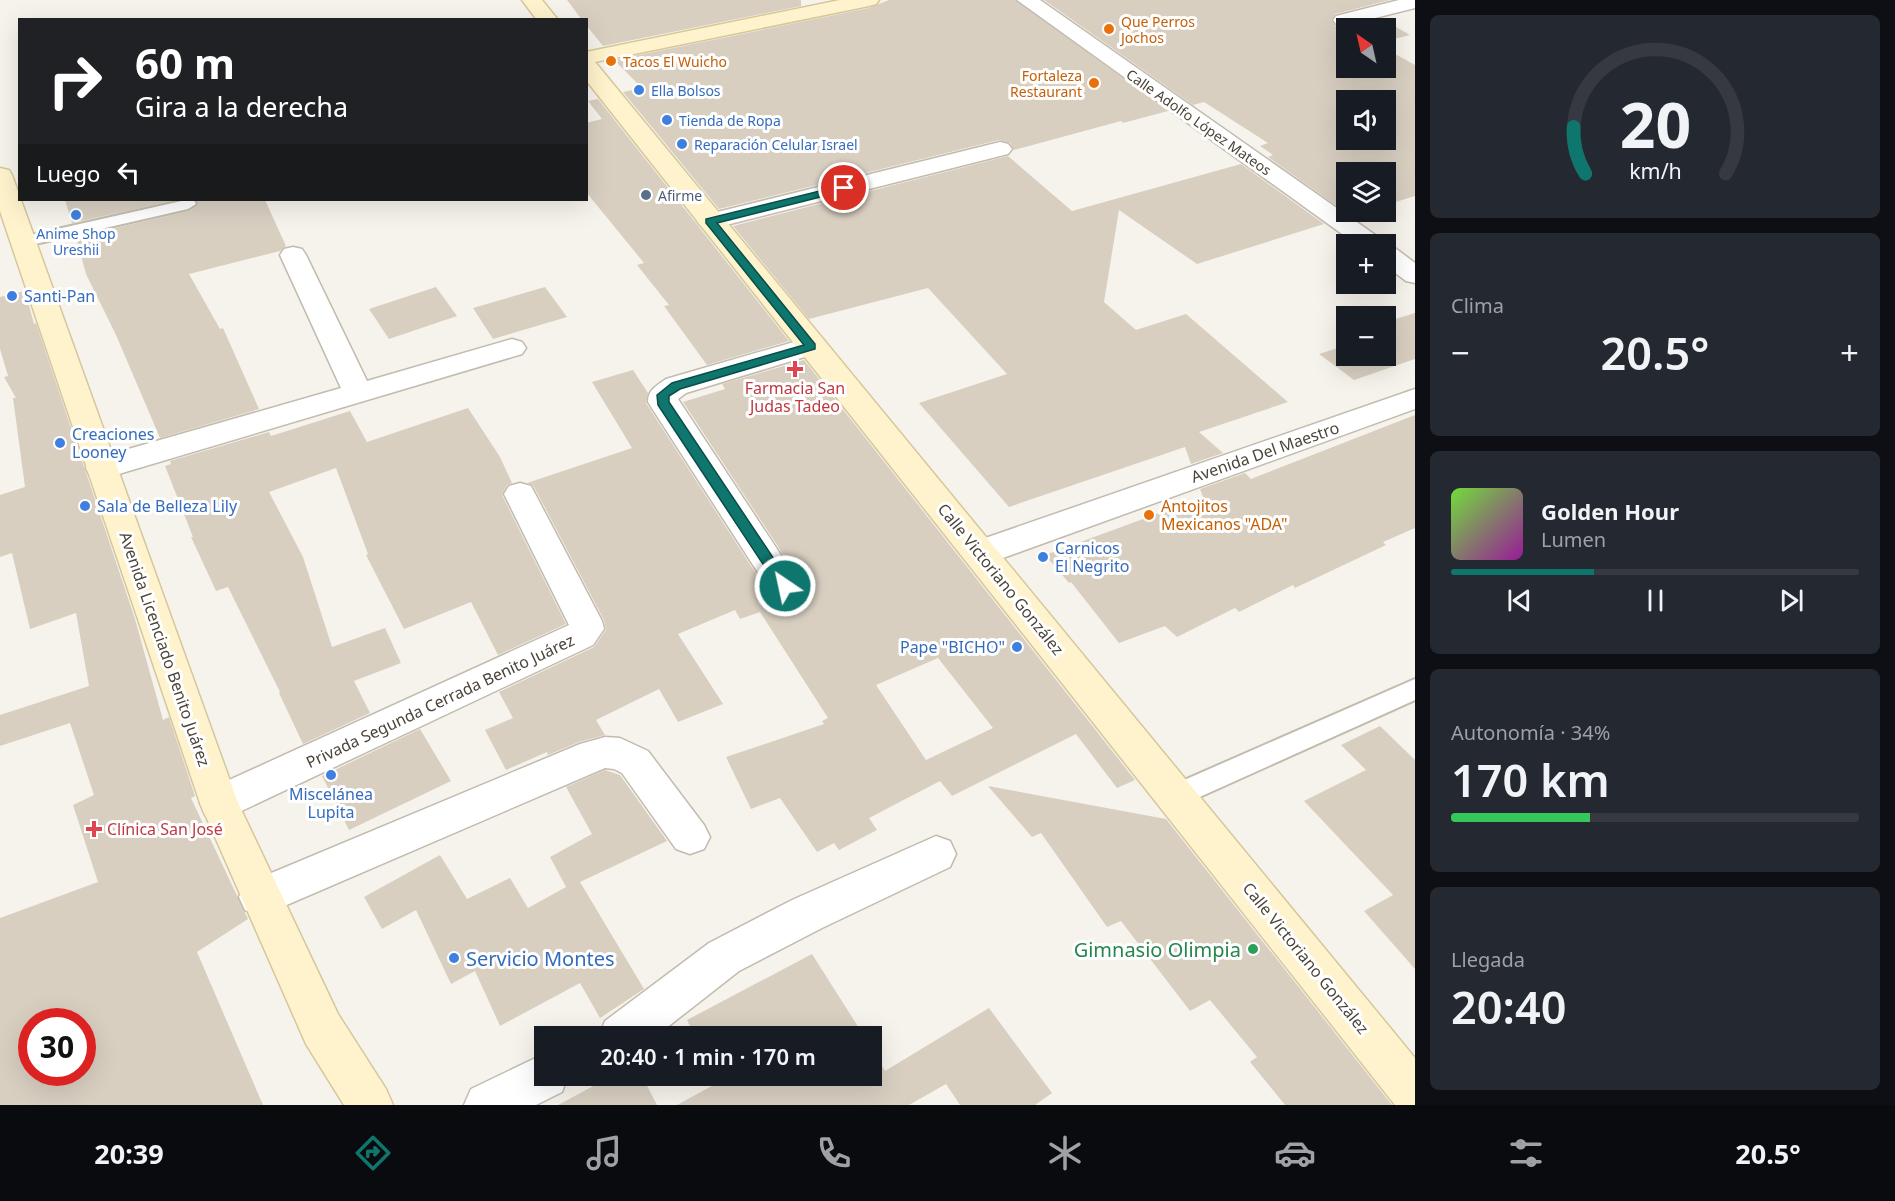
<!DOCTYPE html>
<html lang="es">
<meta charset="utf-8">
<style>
body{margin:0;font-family:"Noto Sans",sans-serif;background:#242831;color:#f1f3f6;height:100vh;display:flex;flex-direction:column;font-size:22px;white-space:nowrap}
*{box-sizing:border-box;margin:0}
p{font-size:20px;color:#9ea1a6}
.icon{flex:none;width:33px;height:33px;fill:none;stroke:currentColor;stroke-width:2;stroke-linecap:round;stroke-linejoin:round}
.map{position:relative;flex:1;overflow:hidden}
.details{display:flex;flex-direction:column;gap:15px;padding:15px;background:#0d0f14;width:480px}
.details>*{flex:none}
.banner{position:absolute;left:18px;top:18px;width:570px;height:183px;border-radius:0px;box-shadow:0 6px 24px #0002;background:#202124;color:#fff;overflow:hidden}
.needle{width:39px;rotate:326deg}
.controls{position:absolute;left:1336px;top:18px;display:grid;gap:12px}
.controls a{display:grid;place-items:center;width:60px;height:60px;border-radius:0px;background:#171b24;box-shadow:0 6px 24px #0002;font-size:30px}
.speed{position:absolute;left:18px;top:1008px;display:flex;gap:12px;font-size:30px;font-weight:700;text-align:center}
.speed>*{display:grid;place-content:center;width:78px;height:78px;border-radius:50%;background:#171b24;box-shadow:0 6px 24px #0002;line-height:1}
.speed .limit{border:9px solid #d22;background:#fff;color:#111}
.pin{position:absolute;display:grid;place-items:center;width:51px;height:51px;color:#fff;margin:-26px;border:3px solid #fff;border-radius:50%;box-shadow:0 2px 6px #0007}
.me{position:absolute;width:66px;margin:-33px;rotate:326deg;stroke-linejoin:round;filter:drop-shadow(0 0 4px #0008)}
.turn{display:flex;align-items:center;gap:21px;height:126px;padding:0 18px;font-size:27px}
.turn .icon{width:78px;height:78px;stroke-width:2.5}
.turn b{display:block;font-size:42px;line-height:51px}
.then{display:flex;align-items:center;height:57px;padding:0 18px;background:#0003;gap:12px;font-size:22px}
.big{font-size:45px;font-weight:600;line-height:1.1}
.details .widget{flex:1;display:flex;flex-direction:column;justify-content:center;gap:9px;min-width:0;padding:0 21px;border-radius:9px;background:#242831}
.details .dial{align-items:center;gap:0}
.dial svg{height:156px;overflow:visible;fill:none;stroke:#363941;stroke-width:7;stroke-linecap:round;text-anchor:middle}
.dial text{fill:#f1f3f6;stroke:none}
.song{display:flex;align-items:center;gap:18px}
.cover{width:72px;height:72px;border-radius:9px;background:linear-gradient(135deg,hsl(100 70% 55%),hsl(300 70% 35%))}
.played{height:6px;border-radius:3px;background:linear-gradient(90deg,#0f766e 35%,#363941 35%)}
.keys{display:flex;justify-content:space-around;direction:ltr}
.heat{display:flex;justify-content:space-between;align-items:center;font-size:33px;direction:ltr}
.charge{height:9px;border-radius:4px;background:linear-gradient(90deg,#34c759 34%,#363941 0)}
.trip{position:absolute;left:534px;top:1026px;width:348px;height:60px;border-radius:0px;background:#171b24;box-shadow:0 6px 24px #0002;font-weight:600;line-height:60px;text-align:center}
.menu{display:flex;height:96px;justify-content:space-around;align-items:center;background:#090b0e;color:#9ea1a6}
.menu .icon{width:42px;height:42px}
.menu .selected{color:#0f766e}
.menu b{font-size:27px;color:#f1f3f6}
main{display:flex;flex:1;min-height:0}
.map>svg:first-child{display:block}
</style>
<main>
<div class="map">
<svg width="1415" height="1105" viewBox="0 0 1415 1105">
<rect width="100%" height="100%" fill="#f6f3ec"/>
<g fill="#d8cfc1" fill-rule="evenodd">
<path d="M567 0H801V6L603 46 586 25V20H582Z"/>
<path d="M889 0H1015L1168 111 1123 123 1121 121 1014 150 1010 143 999 140 719 209 623 92 642 88 614 60 869 8Z"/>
<path d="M1044 0H1390L1335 14 1331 20 1335 26 1344 28 1398 15 1382 19 1410 35 1386 41V28H1347V68H1386V49L1415 65V196L1386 205V172H1347V212H1364L1351 216 1268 157 1273 155 1260 146 1268 143 1204 102 1193 105ZM1347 100H1386V140H1347Z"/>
<path d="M598 99 695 222 789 341 707 365 664 306 669 305 637 265 644 263 586 192V123L602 119 588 101Z"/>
<path d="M1008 156 1072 211 1241 164 1324 224 1197 264 1119 210 1104 302 1136 330 1186 314 1288 402 1199 432 1223 453 1191 464 1185 447 1009 507 919 403 1007 374 928 288 809 319 733 226Z"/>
<path d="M65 200H178L72 223Z"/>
<path d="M196 200H265L286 246 280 251 189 274 220 329 223 328 259 409 160 438 116 335 86 274 76 237 189 211 198 205Z"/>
<path d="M436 287 457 316 389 339 369 309Z"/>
<path d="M545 287 567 317 493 339 473 308Z"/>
<path d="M25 291 34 324 36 323 135 619 163 720 169 717 195 796 191 798 248 919 197 952 263 1105H0V918L98 882 73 805 94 795 70 723 0 746V715L89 686 76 613 30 629 12 553 0 557V495L25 487 13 398H16L4 377 8 376 0 349V297ZM32 1022H82V1072H32Z"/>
<path d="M1415 313V359L1354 380 1319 354 1347 345V356H1386V322Z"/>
<path d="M804 360 1135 780 1117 788 1076 734 952 796 940 781 869 818 877 830 839 850 834 843 817 852 780 798 751 809 726 757 824 724 822 721 828 718 760 612 740 619 735 610 678 634 723 704 678 722 659 689 596 720 605 735 579 742 548 755 547 752 506 770 485 730 513 718 499 692 594 647 606 630 604 620 533 485 527 483 632 448 592 382 633 370 648 393 646 403 771 597 786 602 799 597 804 586 683 402 725 389 722 384ZM938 658 993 728 926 760 876 685Z"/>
<path d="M468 408 500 457 512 483 507 485 502 495 566 624 498 655 471 602 404 629 366 555 368 554 336 468 269 492 303 557 332 647 385 628 401 663 354 681 370 713 303 744 279 693 280 692 228 587 216 591 191 537H193L165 466 171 464 170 461 269 432 271 436 350 411 367 442Z"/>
<path d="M1415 415V528L1383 542 1386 545 1295 588 1293 585 1239 612 1235 608 1177 637 1165 626 1119 643 1071 582 1069 583 1045 555 1203 497 1200 489 1245 473 1251 479Z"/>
<path d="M1380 726 1415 760V969L1364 911 1393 895 1304 801 1366 770 1341 745Z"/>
<path d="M420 729 451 781 349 830 322 776Z"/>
<path d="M605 770 620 775 667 841 580 882 644 989 600 1018 580 983 500 1026 475 971 451 984 416 910 382 929 364 897 440 855 467 899 510 878 528 908 566 887 550 857 592 834 566 787Z"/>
<path d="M988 786 1166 819 1392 1105H1285L1250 1062 1257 1057 1210 1000 1190 1011 1121 921 1107 927 1041 833 1032 837Z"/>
<path d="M812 954 864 1036H695L687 1020Z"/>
<path d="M989 1008 1052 1093 1035 1105H960L946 1084 909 1105H677L719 1082 715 1076H872V1049L885 1071Z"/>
<path d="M612 1076H642L657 1105H558Z"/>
</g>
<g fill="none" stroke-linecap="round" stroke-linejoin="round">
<defs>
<g id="service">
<path d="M186 200H194L196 204 188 209 22 247 16 246 13 242 16 238 22 237Z"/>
<path d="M1415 679V700L1184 804 1175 807 1166 804 1162 796 1166 788Z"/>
</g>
<g id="minor">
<path d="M1017 0H1040L1381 239 1385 244H1356Z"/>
<path d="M1399 0H1415V8L1343 26 1336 24 1333 20 1336 16Z"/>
<path d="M1000 142 1008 144 1012 149 1008 154 710 229 701 226 697 221 701 216Z"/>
<path d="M1386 246 1395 248 1415 263V283L1406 281 1386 266Z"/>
<path d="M293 247 302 249 306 255 367 381 512 339 522 342 526 348 522 354 112 476 101 479 90 476 86 468 90 460 341 388 280 255 284 249Z"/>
<path d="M811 337 821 340 825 346 821 352 686 393 678 399 802 587 797 596 785 600 773 596 648 402C648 390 656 386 666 379Z"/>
<path d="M1415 389V409L992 562 980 565 968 562 963 553 968 544Z"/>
<path d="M520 483 531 486 602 621 604 629 593 645 233 815 219 820 205 815 200 803 205 791 569 625 504 494 509 486Z"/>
<path d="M605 737 620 738 648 751 704 825 710 837 704 849 690 854 676 849 622 773 614 769 605 768 275 910 260 916 245 910 239 897 245 884 580 744Z"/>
<path d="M936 836 950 841 956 854 950 867 822 928 739 971 656 1036H599L605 1021 709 943 792 900Z"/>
<path d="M544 1054V1076H568L562 1092 536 1105H464L471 1089Z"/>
</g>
<g id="secondary">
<path d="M522 0H542L558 20H537Z"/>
<path d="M840 0H879L876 4 869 6 595 62 1415 1058V1105H1395L586 80V52Z"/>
<path d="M0 168 9 170 12 175 238 803 338 1014 386 1089 393 1105H344L306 1044 200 803 0 211Z"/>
</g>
</defs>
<use href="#service" stroke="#c2bbae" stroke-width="4"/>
<use href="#minor" stroke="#c2bbae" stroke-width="3"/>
<use href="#secondary" stroke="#d6c79b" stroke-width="3"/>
<use href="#service" fill="#fff" fill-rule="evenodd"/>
<use href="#minor" fill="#fff" fill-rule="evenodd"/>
<use href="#secondary" fill="#fff3cd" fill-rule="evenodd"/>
</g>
<path fill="#0f766e" stroke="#0a4d48" stroke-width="1.5" d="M844 185 849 188 848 190 717 223 815 344V349L680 389 669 396V402L790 583 792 586 785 592 780 590 658 405 657 395 672 383 804 345 706 223V219Z"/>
<g fill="#e8710a" stroke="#fff" stroke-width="2">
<circle cx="1109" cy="29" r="6"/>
<circle cx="611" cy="61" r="6"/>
<circle cx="1094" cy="83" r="6"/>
<circle cx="1149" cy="515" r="6"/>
</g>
<g fill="#3f7fe0" stroke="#fff" stroke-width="2">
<circle cx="639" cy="90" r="6"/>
<circle cx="667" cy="120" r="6"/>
<circle cx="682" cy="144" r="6"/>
<circle cx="76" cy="215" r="6"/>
<circle cx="12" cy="296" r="6"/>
<circle cx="60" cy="443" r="6"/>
<circle cx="85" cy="506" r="6"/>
<circle cx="1043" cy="557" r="6"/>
<circle cx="1017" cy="647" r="6"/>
<circle cx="331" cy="775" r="6"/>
<circle cx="454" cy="958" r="6"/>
</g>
<circle fill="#5c6f8a" stroke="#fff" stroke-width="2" cx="646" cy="195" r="6"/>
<g fill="#e0444e" stroke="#fff" stroke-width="2">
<path d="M792 360h6v6h6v6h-6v6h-6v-6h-6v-6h6z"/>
<path d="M91 820h6v6h6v6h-6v6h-6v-6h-6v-6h6z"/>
</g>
<circle fill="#2e9e5b" stroke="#fff" stroke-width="2" cx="1253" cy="949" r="6"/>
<g text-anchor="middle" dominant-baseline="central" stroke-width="6" stroke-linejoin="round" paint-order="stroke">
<g font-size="14" fill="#c56008" stroke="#fff" text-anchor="start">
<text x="1121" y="21">Que Perros<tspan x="1121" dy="16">Jochos</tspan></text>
<text x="623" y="61">Tacos El Wuicho</text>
<text x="1082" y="75" text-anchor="end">Fortaleza<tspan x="1082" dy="16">Restaurant</tspan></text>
</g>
<g font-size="14" fill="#366cbe" stroke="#fff" text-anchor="start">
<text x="651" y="90">Ella Bolsos</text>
<text x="679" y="120">Tienda de Ropa</text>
<text x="694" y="144">Reparación Celular Israel</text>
<text x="76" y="233" text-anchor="middle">Anime Shop<tspan x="76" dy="16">Ureshii</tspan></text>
</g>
<g font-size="14" fill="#4b4439" stroke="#fff">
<text transform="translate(1199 122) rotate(35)">Calle Adolfo López Mateos</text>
</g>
<g font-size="14" fill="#4e5e75" stroke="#fff" text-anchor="start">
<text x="658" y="195">Afirme</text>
</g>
<g font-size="16" fill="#366cbe" stroke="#fff" text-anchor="start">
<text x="24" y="296">Santi-Pan</text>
<text x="72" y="434">Creaciones<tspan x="72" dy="18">Looney</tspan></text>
<text x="97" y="506">Sala de Belleza Lily</text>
<text x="1055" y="548">Carnicos<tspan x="1055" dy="18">El Negrito</tspan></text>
<text x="1005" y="647" text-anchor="end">Pape "BICHO"</text>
<text x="331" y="794" text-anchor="middle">Miscelánea<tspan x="331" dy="18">Lupita</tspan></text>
</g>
<g font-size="16" fill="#be3a42" stroke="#fff">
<text x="795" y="388">Farmacia San<tspan x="795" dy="18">Judas Tadeo</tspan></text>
<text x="107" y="829" text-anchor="start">Clínica San José</text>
</g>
<g font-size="16" fill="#4b4439" stroke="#fff">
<text transform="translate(1265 452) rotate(-19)">Avenida Del Maestro</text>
<text transform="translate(1001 579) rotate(51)">Calle Victoriano González</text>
<text transform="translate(165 649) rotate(71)">Avenida Licenciado Benito Juárez</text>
<text transform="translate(440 701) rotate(-25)">Privada Segunda Cerrada Benito Juárez</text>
<text transform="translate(1306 958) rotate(51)">Calle Victoriano González</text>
</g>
<g font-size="16" fill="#c56008" stroke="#fff" text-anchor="start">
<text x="1161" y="506">Antojitos<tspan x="1161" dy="18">Mexicanos "ADA"</tspan></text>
</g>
<g font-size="20" fill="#27864d" stroke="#fff" text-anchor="end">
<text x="1241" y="949">Gimnasio Olimpia</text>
</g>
<g font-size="20" fill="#366cbe" stroke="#fff" text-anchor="start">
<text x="466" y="958">Servicio Montes</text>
</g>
</g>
</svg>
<div class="controls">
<a><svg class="needle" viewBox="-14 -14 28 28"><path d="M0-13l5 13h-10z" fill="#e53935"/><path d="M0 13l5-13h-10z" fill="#9ea1a6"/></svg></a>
<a><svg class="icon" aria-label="sound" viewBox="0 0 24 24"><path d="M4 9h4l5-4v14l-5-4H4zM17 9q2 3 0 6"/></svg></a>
<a><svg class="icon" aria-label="layers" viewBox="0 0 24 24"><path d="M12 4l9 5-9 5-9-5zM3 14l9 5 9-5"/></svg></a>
<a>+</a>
<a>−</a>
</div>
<div class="speed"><div class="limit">30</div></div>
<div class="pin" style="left:844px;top:188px;background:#d93025"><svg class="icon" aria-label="arrive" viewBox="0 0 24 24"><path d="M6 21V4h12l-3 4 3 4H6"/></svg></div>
<svg class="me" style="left:785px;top:586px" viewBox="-20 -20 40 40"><circle r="17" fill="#0f766e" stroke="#fff" stroke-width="3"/><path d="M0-11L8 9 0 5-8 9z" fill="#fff"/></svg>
<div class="trip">20:40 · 1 min · 170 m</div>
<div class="banner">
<div class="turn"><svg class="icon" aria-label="right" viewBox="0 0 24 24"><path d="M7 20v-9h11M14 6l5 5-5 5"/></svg><div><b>60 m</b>Gira a la derecha</div></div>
<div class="then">Luego<svg class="icon" aria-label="left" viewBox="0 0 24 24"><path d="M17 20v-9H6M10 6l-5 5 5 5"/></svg></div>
</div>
</div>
<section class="details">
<div class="widget dial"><svg viewBox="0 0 100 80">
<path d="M14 69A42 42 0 1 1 86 69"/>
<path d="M14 69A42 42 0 0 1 8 45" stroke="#0f766e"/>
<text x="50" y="56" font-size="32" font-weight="700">20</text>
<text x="50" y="72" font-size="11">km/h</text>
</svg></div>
<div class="widget"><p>Clima</p>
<div class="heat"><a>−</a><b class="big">20.5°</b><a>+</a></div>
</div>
<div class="widget">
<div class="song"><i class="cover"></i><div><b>Golden Hour</b><p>Lumen</p></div></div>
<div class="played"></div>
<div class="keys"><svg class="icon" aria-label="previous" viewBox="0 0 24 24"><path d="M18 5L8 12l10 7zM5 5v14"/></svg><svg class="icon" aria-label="pause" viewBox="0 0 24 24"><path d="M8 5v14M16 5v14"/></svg><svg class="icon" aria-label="next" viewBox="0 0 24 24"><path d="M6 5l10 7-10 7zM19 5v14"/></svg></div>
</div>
<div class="widget"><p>Autonomía · 34%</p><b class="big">170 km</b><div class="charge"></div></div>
<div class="widget"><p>Llegada</p><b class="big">20:40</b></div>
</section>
</main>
<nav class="menu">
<b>20:39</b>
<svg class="icon selected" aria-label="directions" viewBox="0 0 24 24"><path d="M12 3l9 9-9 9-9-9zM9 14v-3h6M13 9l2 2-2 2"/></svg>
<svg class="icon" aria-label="music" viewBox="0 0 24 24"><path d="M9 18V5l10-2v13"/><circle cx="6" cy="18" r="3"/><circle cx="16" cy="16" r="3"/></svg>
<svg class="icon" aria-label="phone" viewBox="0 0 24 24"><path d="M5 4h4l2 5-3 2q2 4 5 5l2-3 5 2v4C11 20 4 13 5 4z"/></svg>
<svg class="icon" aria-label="climate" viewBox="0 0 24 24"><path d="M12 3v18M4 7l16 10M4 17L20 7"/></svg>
<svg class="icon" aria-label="car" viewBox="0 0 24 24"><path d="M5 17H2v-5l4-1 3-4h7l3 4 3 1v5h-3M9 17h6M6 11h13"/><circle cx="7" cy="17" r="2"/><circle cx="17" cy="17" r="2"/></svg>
<svg class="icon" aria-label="filters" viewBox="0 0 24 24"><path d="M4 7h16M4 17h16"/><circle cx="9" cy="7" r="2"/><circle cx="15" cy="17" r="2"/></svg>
<b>20.5°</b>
</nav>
